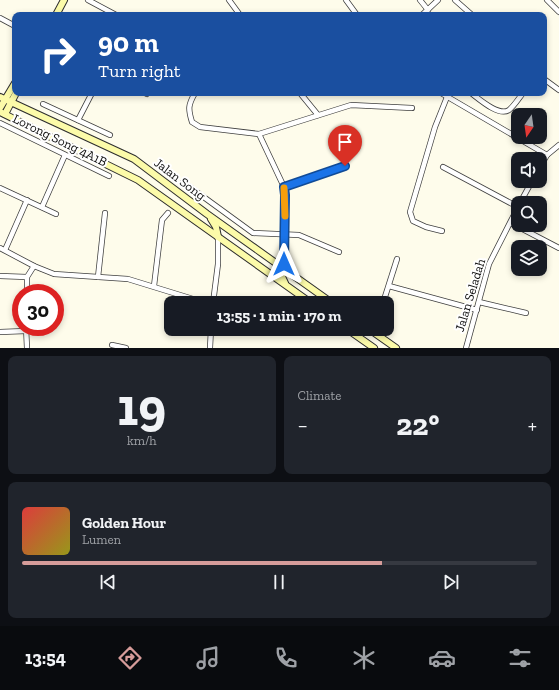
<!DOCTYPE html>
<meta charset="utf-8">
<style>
body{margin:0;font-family:"Zilla Slab",serif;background:#20242c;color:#f1f3f6;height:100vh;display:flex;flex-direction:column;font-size:15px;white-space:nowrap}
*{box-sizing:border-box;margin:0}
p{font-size:13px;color:#9ea1a6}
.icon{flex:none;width:22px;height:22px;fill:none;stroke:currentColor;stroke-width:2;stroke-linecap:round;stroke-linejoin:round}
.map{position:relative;height:348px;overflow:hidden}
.drawer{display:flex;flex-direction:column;gap:8px;padding:8px;background:#0d0f14;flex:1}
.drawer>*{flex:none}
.hud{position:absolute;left:12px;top:12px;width:535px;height:84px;border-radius:8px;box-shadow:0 2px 6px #0003;background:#1a4fa0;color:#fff;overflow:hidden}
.needle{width:26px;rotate:193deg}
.buttons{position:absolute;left:511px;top:108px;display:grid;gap:8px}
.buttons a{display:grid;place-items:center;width:36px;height:36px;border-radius:8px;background:#171b24;box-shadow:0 2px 6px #0003;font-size:20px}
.speed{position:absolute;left:12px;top:284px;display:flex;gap:8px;font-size:20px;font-weight:700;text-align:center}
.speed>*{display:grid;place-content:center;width:52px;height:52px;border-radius:50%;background:#171b24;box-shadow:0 2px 6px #0003;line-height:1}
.speed .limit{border:6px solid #d22;background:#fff;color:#111}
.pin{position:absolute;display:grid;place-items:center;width:34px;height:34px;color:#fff;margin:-41px -17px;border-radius:50% 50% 50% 0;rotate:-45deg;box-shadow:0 0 4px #0007}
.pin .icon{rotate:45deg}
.me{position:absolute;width:44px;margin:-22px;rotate:0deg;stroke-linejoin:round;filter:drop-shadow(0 0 3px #0008)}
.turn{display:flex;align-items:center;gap:14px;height:84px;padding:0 20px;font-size:18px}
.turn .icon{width:52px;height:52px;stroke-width:2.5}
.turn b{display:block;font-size:28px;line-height:34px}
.big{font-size:30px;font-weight:700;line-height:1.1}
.drawer .widget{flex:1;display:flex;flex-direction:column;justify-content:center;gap:6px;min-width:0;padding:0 14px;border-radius:8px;background:#20242c}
.drawer .dial{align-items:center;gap:0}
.dial b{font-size:52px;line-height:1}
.song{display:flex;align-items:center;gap:12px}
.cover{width:48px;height:48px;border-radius:6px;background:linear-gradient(135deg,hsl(0 70% 55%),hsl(60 70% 35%))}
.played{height:4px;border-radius:2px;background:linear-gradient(90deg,#d69c9a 70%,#363941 70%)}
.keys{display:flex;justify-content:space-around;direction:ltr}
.heat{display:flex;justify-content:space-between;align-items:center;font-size:22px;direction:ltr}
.drawer .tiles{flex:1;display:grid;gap:8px;grid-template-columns:1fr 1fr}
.widget:last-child{grid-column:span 2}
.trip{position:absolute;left:164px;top:296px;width:230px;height:40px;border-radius:8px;background:#171b24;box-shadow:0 2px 6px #0003;font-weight:700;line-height:40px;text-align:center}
.dock{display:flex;height:64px;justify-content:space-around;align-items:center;background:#090b0e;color:#9ea1a6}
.dock .icon{width:28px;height:28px}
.dock .active{color:#d69c9a}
.dock b{font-size:18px;color:#f1f3f6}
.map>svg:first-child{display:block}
</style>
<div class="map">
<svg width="559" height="348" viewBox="0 0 559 348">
<rect width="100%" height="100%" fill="#fefceb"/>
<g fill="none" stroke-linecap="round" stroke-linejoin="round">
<defs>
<g id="street">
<path d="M88 0 116 15"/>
<path d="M229 0 240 15"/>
<path d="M346 0 357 15"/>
<path d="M420 0 428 10"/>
<path d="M455 0 472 15"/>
<path d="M547 0 559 12"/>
<path d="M422 15 438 0"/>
<path d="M0 18 15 26"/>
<path d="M544 79 559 90"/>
<path d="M145 93 147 94"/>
<path d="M195 93C188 105 188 109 192 122L200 127 259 134 351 105 412 108"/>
<path d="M300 93 318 115"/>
<path d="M441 93 547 155"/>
<path d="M471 93C479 99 499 117 509 110 514 106 519 98 523 93"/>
<path d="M43 104 110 135"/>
<path d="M78 120 92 93"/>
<path d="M0 123 109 176"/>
<path d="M259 134 284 187 285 195 284 268"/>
<path d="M443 167 518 207"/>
<path d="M540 167 547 155 559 145"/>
<path d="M183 182 253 233 299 235 339 252"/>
<path d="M284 187 345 166"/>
<path d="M0 188 56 214"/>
<path d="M520 203 532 181"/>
<path d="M42 207 65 155"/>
<path d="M511 223 559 248"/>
<path d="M442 231 426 227 413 221 410 212 435 127 447 97"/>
<path d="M0 248 34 266 54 274 128 279 206 303"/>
<path d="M5 250 27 200"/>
<path d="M0 276 27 277"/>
<path d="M98 277 105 213"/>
<path d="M154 286 162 220 168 213"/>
<path d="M389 286 477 310"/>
<path d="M27 293V277L34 266"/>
<path d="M479 302 526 313"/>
<path d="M213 303 218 264V237"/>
<path d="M383 303 397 259"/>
<path d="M26 327 27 348"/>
<path d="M0 332 26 331"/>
<path d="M112 345 126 348"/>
<path d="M210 348 211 329"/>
<path d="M466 348 489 264 518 207"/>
</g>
<g id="secondary">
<path d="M56 15 64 0"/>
<path d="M0 97 134 159 207 214 332 303"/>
<path d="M0 108 15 83"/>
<path d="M0 112 138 180 311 303"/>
<path d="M5 114 16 93"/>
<path d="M211 219 216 227 218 237"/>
<path d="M284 268C280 274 282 277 285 283"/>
<path d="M347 329 374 348"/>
<path d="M369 329 396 348"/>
</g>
</defs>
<use href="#street" stroke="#3f3f3f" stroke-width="6"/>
<use href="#secondary" stroke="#2e2e2e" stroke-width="8"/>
<use href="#street" stroke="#fff" stroke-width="4.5"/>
<use href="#secondary" stroke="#fcfba9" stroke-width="6"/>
</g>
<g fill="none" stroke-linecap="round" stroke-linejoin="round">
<defs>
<path id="route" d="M284 264 285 195 284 187 345 166"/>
</defs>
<use href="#route" stroke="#114b97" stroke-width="10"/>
<use href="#route" stroke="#1a73e8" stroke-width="7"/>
<path stroke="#f59e0b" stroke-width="7" d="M284 188 285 216"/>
</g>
<g text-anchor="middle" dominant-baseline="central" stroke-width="4" stroke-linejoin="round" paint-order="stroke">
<g font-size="13" fill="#0c0c0c" stroke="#fff">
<text transform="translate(60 140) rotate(26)">Lorong Song 4A1B</text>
<text transform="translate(180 179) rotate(37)">Jalan Song</text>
<text transform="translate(470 295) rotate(-73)">Jalan Seladah</text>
</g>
</g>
</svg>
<div class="buttons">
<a><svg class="needle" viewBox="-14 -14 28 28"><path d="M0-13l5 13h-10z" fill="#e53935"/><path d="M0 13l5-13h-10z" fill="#9ea1a6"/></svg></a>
<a><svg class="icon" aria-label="sound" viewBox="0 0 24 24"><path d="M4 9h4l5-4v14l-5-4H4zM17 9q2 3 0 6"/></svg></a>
<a><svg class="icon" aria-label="search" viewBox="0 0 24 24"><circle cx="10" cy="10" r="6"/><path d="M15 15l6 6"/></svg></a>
<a><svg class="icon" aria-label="layers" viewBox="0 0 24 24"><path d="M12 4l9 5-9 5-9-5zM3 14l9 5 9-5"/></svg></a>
</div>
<div class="speed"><div class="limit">30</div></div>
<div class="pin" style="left:345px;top:166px;background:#d93025"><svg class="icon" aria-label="arrive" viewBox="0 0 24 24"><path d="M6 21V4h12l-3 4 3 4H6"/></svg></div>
<svg class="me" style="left:284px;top:264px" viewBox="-20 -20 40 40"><path d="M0-17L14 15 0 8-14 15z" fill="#1a73e8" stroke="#fff" stroke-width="4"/></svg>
<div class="trip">13:55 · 1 min · 170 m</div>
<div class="hud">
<div class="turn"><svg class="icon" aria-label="right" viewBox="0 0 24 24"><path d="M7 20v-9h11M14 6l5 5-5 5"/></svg><div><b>90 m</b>Turn right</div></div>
</div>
</div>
<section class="drawer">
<div class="tiles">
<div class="widget dial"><b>19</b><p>km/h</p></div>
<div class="widget"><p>Climate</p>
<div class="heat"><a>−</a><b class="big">22°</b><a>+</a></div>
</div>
<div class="widget">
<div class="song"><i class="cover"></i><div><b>Golden Hour</b><p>Lumen</p></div></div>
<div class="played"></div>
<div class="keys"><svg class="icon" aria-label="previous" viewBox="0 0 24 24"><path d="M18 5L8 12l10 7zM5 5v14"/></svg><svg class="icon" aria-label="pause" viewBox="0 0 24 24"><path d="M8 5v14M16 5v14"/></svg><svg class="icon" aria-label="next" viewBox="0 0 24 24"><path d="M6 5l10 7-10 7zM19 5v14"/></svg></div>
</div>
</div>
</section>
<nav class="dock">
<b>13:54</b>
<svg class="icon active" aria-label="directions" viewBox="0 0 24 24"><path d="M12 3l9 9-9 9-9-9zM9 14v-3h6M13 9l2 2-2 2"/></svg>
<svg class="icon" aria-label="music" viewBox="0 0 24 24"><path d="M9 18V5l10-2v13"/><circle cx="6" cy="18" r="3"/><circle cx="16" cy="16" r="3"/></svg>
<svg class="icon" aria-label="phone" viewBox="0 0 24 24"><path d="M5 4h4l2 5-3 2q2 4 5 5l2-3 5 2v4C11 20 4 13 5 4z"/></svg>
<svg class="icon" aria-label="climate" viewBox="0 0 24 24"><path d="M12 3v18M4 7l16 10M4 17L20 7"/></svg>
<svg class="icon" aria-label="car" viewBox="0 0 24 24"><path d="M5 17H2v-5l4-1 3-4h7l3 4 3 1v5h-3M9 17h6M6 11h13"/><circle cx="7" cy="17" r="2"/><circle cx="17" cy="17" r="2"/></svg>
<svg class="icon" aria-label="filters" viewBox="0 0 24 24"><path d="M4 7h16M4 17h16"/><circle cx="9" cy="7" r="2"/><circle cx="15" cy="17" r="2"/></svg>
</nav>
